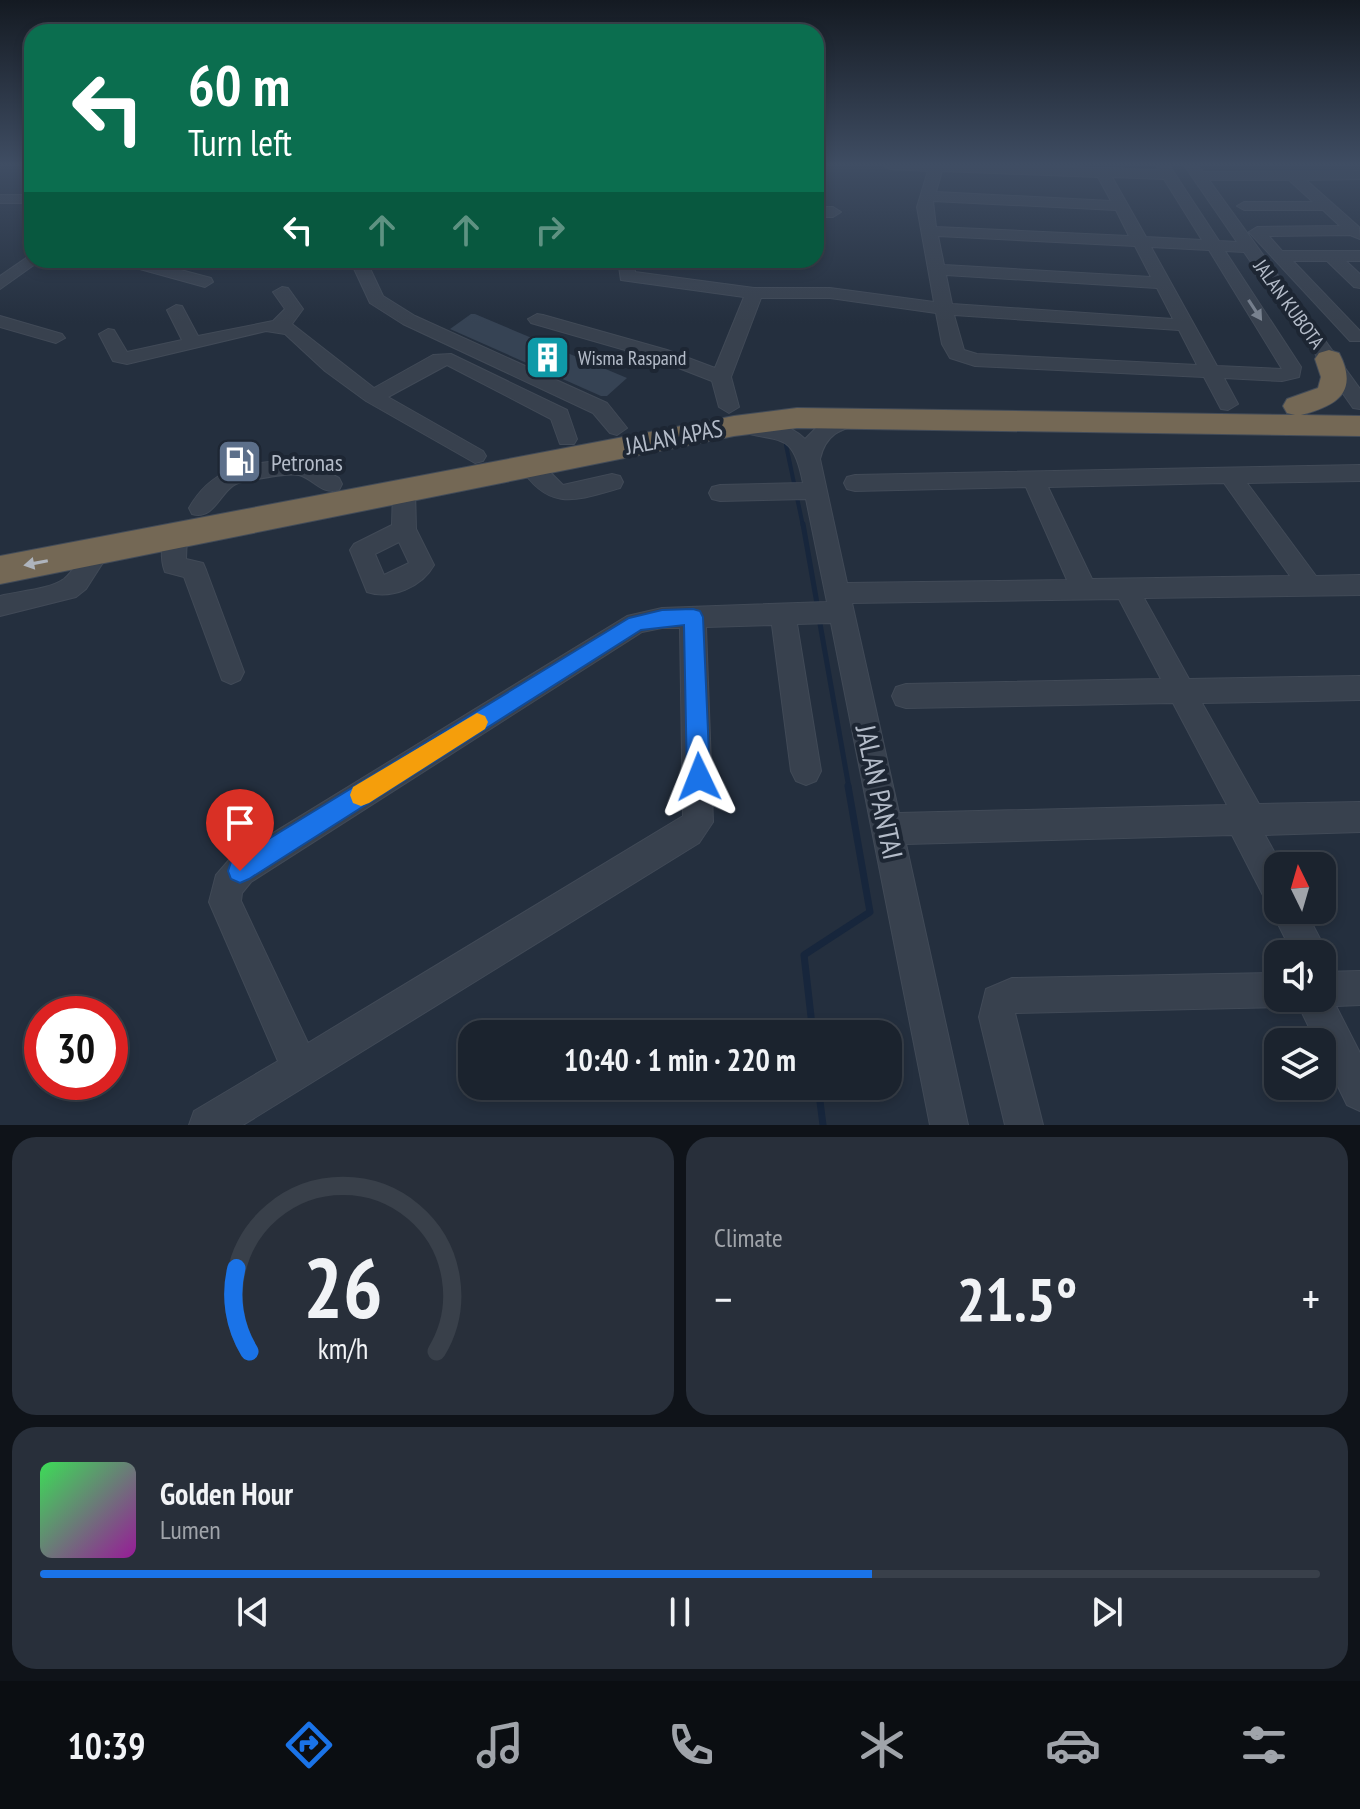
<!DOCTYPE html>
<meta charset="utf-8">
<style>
body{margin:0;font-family:"PT Sans Narrow",sans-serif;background:#282f3a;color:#f1f3f6;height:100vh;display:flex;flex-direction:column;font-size:30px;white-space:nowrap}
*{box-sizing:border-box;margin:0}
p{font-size:26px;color:#a0a4aa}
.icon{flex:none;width:44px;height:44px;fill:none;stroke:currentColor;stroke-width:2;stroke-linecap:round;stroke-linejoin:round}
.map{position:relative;height:1125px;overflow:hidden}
.drawer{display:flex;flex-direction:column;gap:12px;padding:12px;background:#0f1319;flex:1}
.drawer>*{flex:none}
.top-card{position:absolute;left:24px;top:24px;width:800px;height:244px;border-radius:24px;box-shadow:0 4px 12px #0003,0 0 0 2px #39404a;background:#0b6e4f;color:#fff;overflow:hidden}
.needle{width:52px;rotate:355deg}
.tools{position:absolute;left:1264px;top:852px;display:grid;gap:16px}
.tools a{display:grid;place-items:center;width:72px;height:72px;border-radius:16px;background:#1b232e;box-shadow:0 4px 12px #0003,0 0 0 2px #39404a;font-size:40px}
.speed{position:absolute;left:24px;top:996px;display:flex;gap:16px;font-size:40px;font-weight:700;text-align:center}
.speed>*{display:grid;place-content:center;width:104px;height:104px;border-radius:50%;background:#1b232e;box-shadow:0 4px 12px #0003,0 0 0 2px #39404a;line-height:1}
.speed .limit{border:12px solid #d22;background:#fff;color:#111}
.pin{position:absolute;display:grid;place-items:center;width:68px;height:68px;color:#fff;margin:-82px -34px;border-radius:50% 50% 50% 0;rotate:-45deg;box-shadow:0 0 8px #0007}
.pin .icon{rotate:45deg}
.me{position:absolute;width:88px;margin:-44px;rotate:358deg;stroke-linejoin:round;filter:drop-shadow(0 0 6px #0008)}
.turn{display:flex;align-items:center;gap:28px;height:168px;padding:0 32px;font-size:36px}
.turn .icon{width:104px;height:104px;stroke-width:2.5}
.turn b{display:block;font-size:56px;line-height:68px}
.lanes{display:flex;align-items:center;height:76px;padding:0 32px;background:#0003;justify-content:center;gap:40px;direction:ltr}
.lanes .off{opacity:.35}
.big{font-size:60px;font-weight:600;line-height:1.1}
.drawer .tile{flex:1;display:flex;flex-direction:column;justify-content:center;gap:12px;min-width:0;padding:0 28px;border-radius:24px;background:#282f3a}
.drawer .dial{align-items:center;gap:0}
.dial svg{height:208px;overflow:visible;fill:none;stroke:#39404a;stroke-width:7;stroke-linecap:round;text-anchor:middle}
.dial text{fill:#f1f3f6;stroke:none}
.song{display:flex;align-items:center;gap:24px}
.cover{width:96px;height:96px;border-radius:12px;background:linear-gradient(135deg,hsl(130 70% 55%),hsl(300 70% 35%))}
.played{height:8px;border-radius:4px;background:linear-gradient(90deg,#1a73e8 65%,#39404a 65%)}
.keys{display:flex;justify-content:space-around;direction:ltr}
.heat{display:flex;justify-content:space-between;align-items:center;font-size:44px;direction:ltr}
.drawer .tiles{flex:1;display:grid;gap:12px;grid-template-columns:1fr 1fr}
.tile:last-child{grid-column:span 2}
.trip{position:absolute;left:458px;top:1020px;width:444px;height:80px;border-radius:24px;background:#1b232e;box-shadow:0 4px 12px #0003,0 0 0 2px #39404a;font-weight:600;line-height:80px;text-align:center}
.menu{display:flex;height:128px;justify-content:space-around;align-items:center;background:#0b0e12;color:#a0a4aa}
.menu .icon{width:56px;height:56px}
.menu .on{color:#1a73e8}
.menu b{font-size:36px;color:#f1f3f6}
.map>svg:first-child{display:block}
</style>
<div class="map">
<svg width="1360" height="1125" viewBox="0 0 1360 1125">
<rect width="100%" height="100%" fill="#242f3e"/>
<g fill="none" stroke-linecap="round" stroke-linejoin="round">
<path stroke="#17263c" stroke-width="4" d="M786 445 803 526"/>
<g stroke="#17263c" stroke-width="5">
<path d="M803 524 818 609"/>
<path d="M819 618 849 788"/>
</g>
<g stroke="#17263c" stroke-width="7">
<path d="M813 1034 804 955 870 912 848 786"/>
<path d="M818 1086 823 1125"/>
</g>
</g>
<path fill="#364354" d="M471 314H475L627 378 607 396H601L450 329Z"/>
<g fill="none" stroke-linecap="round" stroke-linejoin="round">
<defs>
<g id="minor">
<path d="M883 165H1017L1159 170 1155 165H1169L1219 241 1237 242 1184 165H1198L1203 172 1360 171V179L1306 180 1359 227 1360 239 1350 235 1269 236 1282 251H1360V261H1346L1360 274V288L1354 287 1327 261H1293L1360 331V341H1350L1249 232 1257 227 1340 226 1323 210H1244L1237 206 1244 202H1313L1289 180H1209L1360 389V409L1353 408 1244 252 1225 251 1301 367 1299 377 1282 381 1224 378 1238 404 1228 410 1221 409 1204 377 975 366 950 358 942 344 936 313 830 298H761L731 377 739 407 729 413 719 407 712 381 653 358 531 323 528 319 537 314 543 315 667 350 715 368 744 297 621 280 618 260H634L635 272 754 288H830L934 302 917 207 928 171 890 169ZM942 171 1098 177 1111 201 936 192ZM1112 177 1164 179 1202 240 1146 237ZM933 201 1116 210 1129 236 936 227ZM938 236 1135 246 1151 277 944 265ZM1151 247 1209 250 1282 369 1217 366ZM946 275 1157 288 1173 319 952 304ZM954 315 1179 330 1197 365 977 354 964 350Z"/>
<rect x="0" y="195" width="32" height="8"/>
<path d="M816 207H833L841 212 833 217H816Z"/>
<path d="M32 254V260H39L38 262 0 289V276Z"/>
<path d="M116 260H143L211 278 213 282 205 287 118 263Z"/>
<path d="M350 260H366L383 296 415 316 607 403 627 428 617 435 610 433 593 413 403 324 370 303Z"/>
<path d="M282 287 288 288 303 309 292 324 374 388 433 355 451 354 567 410 577 439 574 444H560L551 419 447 365 388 397 483 451 486 456 483 461 475 463 366 401 325 371 285 334 266 331 127 364 113 361 99 334 108 329 114 330 127 352 182 340 167 310 176 305 182 306 198 336 273 321 285 309 273 292Z"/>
<path d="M0 316 62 334 65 338 56 343 0 327Z"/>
<path d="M855 411 865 418 862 423C839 430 826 434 820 459L847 583 1067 580 1026 487 855 491 847 489 844 483 847 477 855 475 1360 465V481L1247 483 1316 576 1360 575V595L1144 598 1189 679 1360 676V700L1202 703 1259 804 1360 802V832L1265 835 1282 866H1278V910H1305L1328 954 1323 966 1322 954H1293L1271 910 1272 906 1267 903 1232 835 906 844 968 1125H930L831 623 797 624 821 771 816 781 806 785 796 781 791 771 772 625 706 627 713 822 699 843 243 1125H189L194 1111 278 1061 209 902 216 875 229 860 627 616 662 608 827 602 806 499 720 501 712 499 709 493 712 487 720 485 803 483C793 432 782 443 741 432L738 427 741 422C762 416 790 424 805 439L822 422ZM1224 483 1290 576 1092 579 1048 487ZM1119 599 1161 679 906 684 896 687 892 696 896 705 906 708 1173 703 1227 805 899 813 852 603ZM662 628H680L683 816 308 1043 241 901 242 893 251 882 642 632Z"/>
<path d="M301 458 339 478 342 484 339 490C321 495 314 479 299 475 288 472 254 480 242 482 220 486 217 521 192 514L189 508C216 461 253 465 301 458Z"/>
<path d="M530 458 538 460 563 485 612 474 620 476 623 482 620 488C575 501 548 512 519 465L522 460Z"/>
<path d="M404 482 412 484 415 490 416 529 434 565C422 587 391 600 367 592L350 550 354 544 392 525 393 490 396 484ZM399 542 409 563 384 575 375 554Z"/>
<path d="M175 525 183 528 187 534 186 559 203 563 206 570 244 672 240 680 231 684 222 680 184 577 165 572C160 560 161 539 167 528Z"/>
<path d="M99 541 107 544 111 550 86 589 76 597 0 616V596C19 591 48 590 64 579 78 568 82 546 99 541Z"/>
<path d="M1360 971V1005L1336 1006 1360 1053V1111L1347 1105 1322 1054V1042H1316L1295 998H1322V972Z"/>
<path d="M1278 973V998H1292L1290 1002 1278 1007 1015 1013 1043 1125H1005L979 1017 986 989 1012 978Z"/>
</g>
<path id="highway" d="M1329 350 1339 353C1360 393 1335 406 1301 415L1360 416V436L797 428 734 436 0 584V556L734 416 797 408 1295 415 1287 413 1283 406 1287 399 1318 388 1321 377 1315 359 1319 353Z"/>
</defs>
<use href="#minor" stroke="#414a57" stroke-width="2"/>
<use href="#highway" stroke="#434c59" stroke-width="2"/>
<use href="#minor" fill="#38414e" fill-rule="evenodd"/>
<use href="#highway" fill="#746855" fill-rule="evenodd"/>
</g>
<defs><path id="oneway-solid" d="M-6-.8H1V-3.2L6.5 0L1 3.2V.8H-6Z" transform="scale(2)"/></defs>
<use fill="#7c8592" href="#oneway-solid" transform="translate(1255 310) rotate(57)"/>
<use fill="#aeb4bd" href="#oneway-solid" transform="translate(36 563) rotate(169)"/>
<linearGradient id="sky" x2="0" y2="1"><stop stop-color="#141a22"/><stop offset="0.51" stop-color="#3f4d63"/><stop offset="1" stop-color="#3f4d63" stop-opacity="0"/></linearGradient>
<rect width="1360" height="323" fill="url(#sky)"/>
<path fill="#1a73e8" stroke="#114b97" stroke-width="2" d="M693 609 700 611 703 617 710 777 707 784 699 787 691 784 687 777 684 625 641 630 249 879 240 883 231 879 228 871 231 862 629 618 662 610Z"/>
<path fill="#f59e0b" d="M477 713 485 716 488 722 485 729 369 803 361 806 353 803 350 795 353 787Z"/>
<defs>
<symbol id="building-square" viewBox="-11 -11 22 22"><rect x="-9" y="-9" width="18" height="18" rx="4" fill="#0f9aa8" stroke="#1d2633"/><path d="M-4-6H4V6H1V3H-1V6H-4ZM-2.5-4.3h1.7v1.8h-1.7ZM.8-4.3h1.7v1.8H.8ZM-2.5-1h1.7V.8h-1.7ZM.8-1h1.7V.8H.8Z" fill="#fff"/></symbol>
<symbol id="fuel-square" viewBox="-11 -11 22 22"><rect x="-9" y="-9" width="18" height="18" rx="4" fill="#5c6f8a" stroke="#1d2633"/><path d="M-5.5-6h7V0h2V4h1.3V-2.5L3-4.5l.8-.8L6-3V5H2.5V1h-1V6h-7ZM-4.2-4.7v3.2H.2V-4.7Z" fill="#fff"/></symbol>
</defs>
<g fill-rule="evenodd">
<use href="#building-square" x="522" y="332" width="51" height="51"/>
<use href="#fuel-square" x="214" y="436" width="51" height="51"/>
</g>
<g text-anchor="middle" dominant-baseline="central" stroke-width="8" stroke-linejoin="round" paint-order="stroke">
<g font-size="20" fill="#b4bcc9" stroke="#1d2633">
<text transform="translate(1289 304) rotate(54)">JALAN KUBOTA</text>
</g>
<g font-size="20" fill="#b4bcc9" stroke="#1d2633" text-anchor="start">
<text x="578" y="358">Wisma Raspand</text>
</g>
<g font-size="24" fill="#b4bcc9" stroke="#1d2633">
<text transform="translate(674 437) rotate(-11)">JALAN APAS</text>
</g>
<g font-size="24" fill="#b4bcc9" stroke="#1d2633" text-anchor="start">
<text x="271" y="462">Petronas</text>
</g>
<g font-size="28" fill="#b4bcc9" stroke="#1d2633">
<text transform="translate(880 792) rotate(78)">JALAN PANTAI</text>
</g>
</g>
</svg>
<div class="tools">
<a><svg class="needle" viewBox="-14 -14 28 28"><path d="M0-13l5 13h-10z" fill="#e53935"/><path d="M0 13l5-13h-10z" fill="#a0a4aa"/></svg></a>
<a><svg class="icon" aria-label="sound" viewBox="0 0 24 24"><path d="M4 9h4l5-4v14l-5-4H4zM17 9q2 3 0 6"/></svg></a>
<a><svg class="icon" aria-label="layers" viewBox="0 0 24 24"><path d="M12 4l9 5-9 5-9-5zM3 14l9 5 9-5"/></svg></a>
</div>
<div class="speed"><div class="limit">30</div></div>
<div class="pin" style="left:240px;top:871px;background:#d93025"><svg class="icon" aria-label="arrive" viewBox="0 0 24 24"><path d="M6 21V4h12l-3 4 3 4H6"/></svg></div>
<svg class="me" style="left:699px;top:777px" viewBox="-20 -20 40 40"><path d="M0-17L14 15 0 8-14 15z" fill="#1a73e8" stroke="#fff" stroke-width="4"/></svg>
<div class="trip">10:40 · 1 min · 220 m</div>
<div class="top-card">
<div class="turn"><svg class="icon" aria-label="left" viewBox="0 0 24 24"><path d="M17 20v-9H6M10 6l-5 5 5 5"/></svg><div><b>60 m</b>Turn left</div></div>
<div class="lanes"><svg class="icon" aria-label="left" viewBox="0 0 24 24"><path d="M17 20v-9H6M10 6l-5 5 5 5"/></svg><svg class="icon off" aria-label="ahead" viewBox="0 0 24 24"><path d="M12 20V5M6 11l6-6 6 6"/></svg><svg class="icon off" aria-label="ahead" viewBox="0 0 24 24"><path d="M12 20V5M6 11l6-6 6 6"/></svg><svg class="icon off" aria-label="right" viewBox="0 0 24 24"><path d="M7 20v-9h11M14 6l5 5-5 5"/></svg></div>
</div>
</div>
<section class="drawer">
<div class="tiles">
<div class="tile dial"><svg viewBox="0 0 100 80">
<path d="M14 69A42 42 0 1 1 86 69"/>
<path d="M14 69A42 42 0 0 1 9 37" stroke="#1a73e8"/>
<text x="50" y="56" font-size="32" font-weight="700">26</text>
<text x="50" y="72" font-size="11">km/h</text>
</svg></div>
<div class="tile"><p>Climate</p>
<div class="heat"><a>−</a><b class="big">21.5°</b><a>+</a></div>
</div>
<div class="tile">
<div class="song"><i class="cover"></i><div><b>Golden Hour</b><p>Lumen</p></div></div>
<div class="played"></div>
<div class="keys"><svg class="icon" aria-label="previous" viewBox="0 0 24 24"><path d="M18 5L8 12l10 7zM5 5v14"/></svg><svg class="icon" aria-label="pause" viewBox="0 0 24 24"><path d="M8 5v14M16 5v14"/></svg><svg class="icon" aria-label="next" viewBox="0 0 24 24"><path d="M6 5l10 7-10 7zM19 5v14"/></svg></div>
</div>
</div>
</section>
<nav class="menu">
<b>10:39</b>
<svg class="icon on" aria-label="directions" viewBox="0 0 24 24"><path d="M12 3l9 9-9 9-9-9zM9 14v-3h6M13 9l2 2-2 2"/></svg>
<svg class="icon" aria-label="music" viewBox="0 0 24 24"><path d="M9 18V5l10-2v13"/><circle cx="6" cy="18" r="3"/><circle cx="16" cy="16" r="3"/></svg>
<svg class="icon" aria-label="phone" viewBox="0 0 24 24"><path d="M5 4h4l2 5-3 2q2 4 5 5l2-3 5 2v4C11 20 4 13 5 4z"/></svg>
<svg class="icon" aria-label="climate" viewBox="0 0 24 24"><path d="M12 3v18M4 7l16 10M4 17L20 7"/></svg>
<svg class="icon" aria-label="car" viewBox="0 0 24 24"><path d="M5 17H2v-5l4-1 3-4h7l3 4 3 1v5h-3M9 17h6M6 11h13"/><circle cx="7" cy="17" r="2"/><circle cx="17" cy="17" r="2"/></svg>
<svg class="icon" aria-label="filters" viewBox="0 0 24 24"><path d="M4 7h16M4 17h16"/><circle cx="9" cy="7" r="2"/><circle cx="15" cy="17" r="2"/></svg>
</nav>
